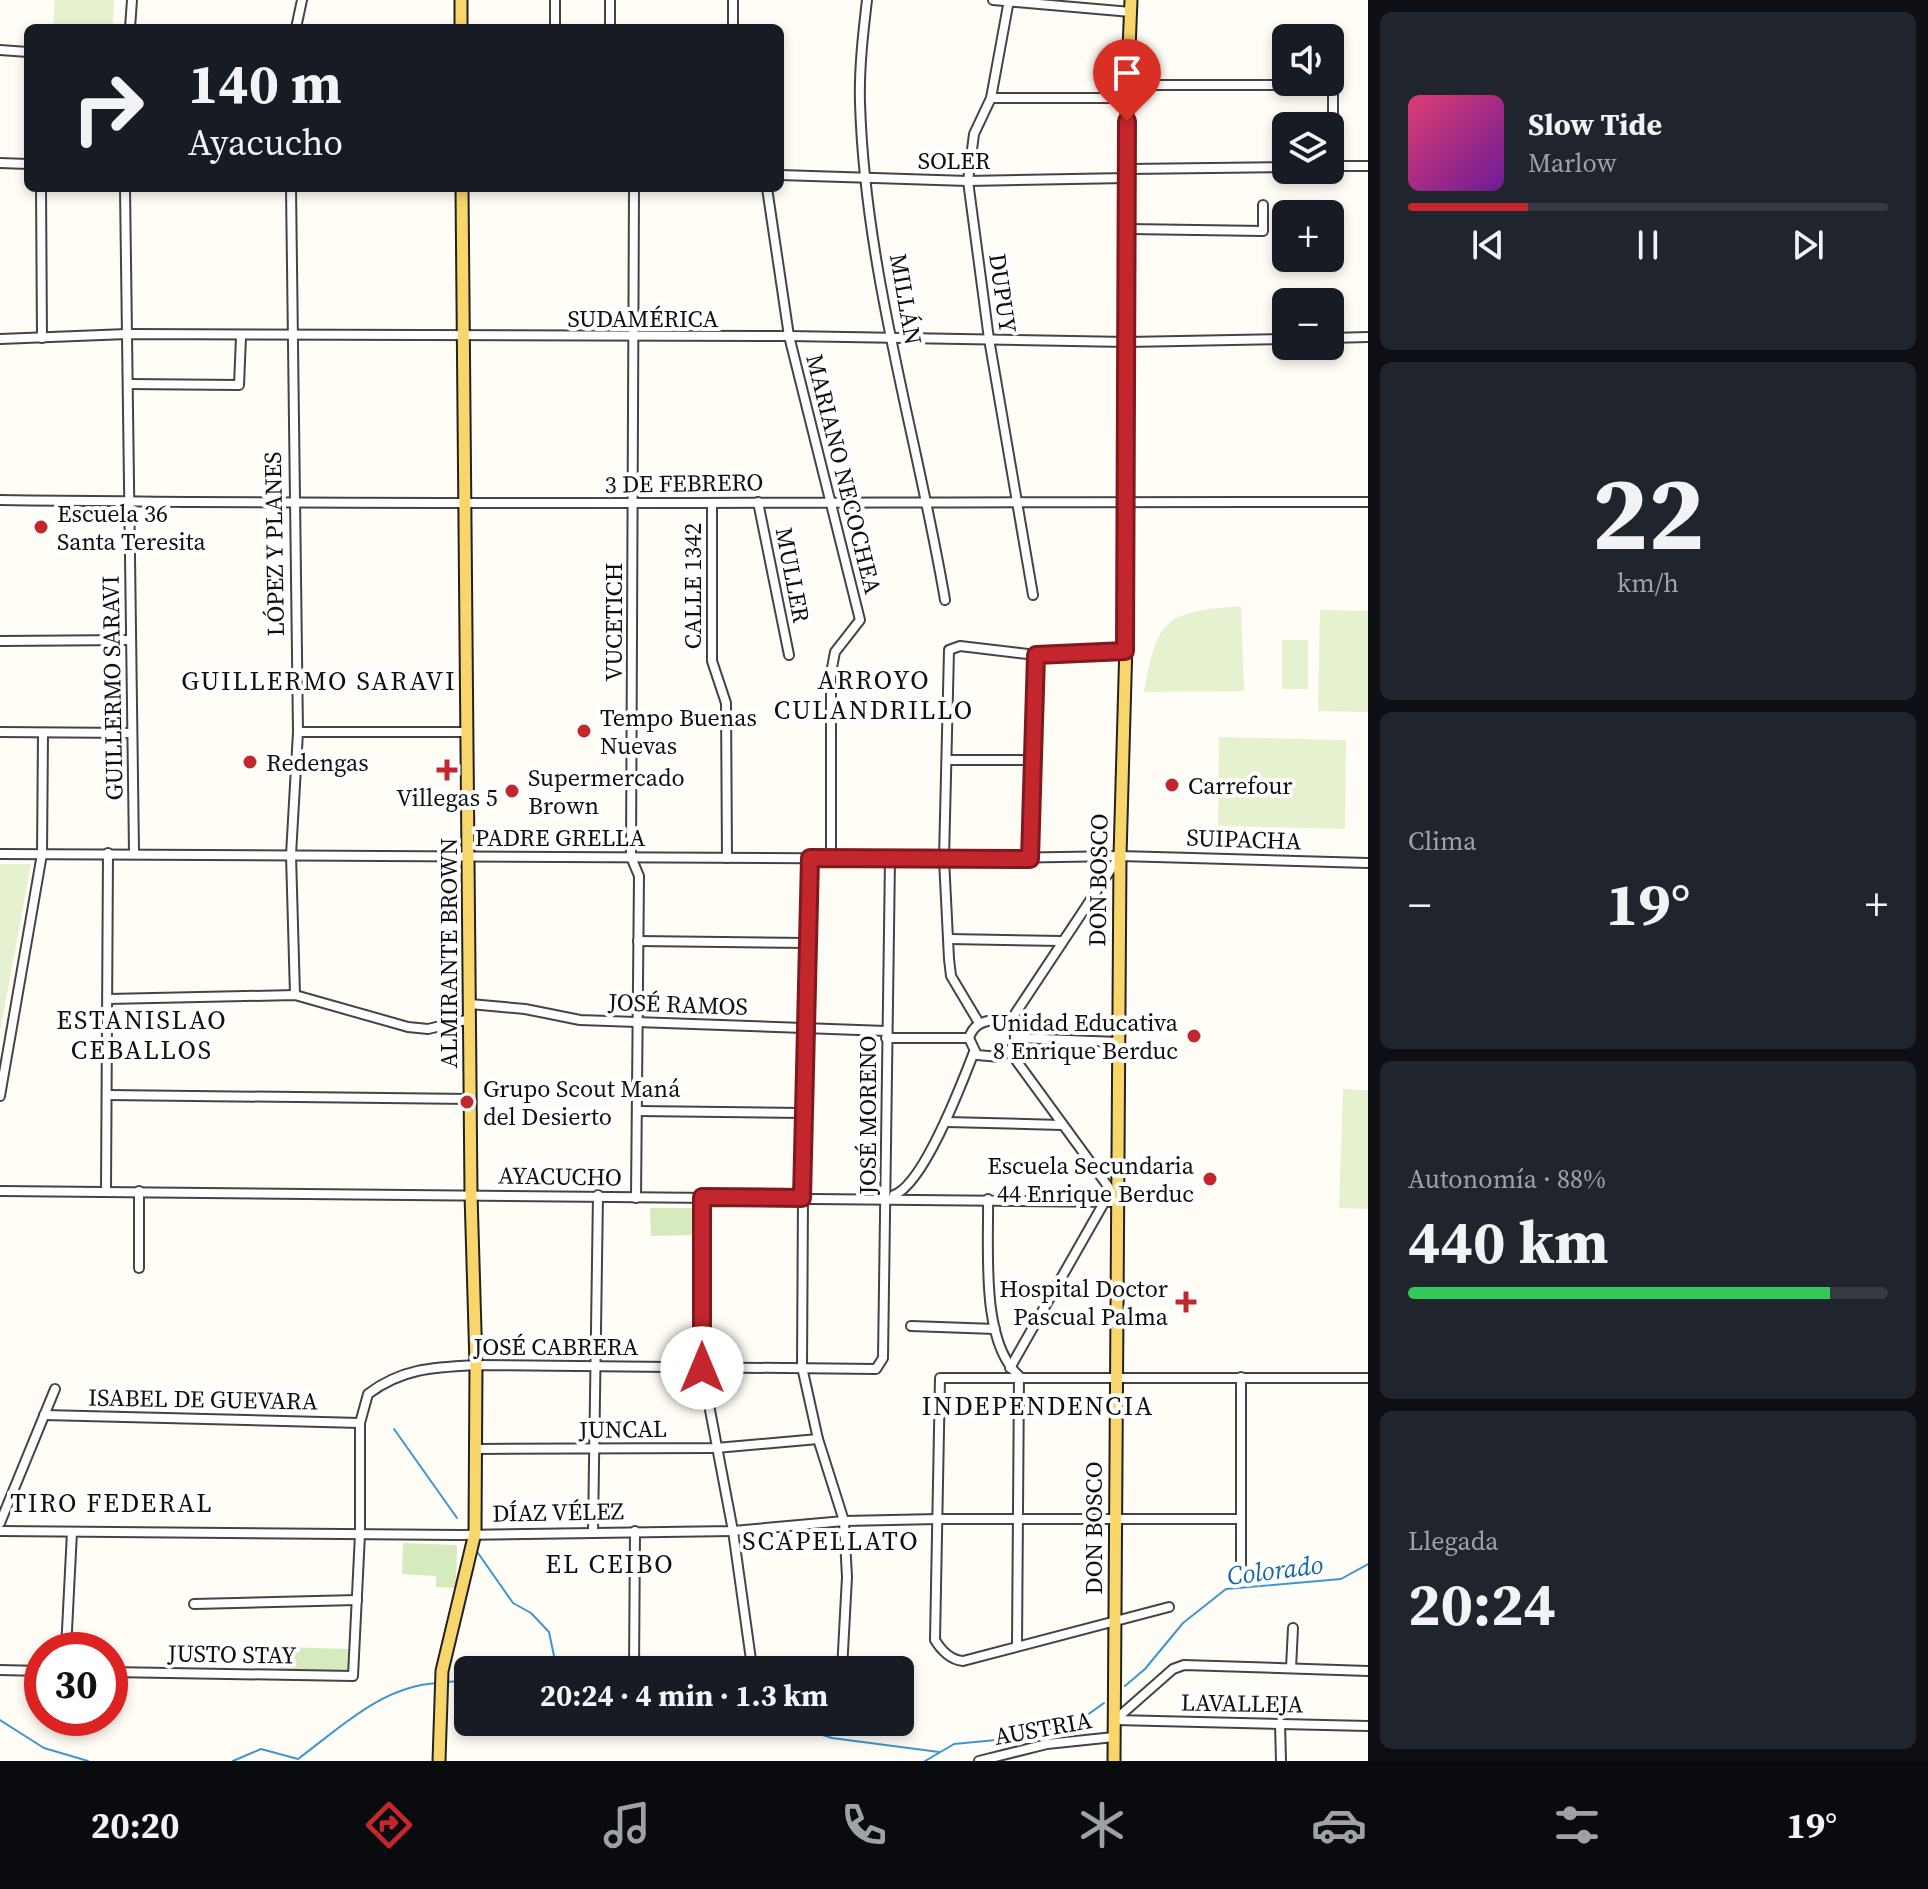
<!DOCTYPE html>
<html lang="es">
<meta charset="utf-8">
<style>
body{margin:0;font-family:"Source Serif 4",serif;background:#20242c;color:#f1f3f6;height:100vh;display:flex;flex-direction:column;font-size:30px;white-space:nowrap}
*{box-sizing:border-box;margin:0}
p{font-size:26px;color:#9ea1a6}
.icon{flex:none;width:44px;height:44px;fill:none;stroke:currentColor;stroke-width:2;stroke-linecap:round;stroke-linejoin:round}
.map{position:relative;flex:1;overflow:hidden}
.sheet{display:flex;flex-direction:column;gap:12px;padding:12px;background:#0d0f14;width:560px}
.sheet>*{flex:none}
.hud{position:absolute;left:24px;top:24px;width:760px;height:168px;border-radius:12px;box-shadow:0 4px 12px #0003;background:#171b24;color:#f1f3f6;overflow:hidden}
.tools{position:absolute;left:1272px;top:24px;display:grid;gap:16px}
.tools a{display:grid;place-items:center;width:72px;height:72px;border-radius:12px;background:#171b24;box-shadow:0 4px 12px #0003;font-size:40px}
.speed{position:absolute;left:24px;top:1632px;display:flex;gap:16px;font-size:40px;font-weight:700;text-align:center}
.speed>*{display:grid;place-content:center;width:104px;height:104px;border-radius:50%;background:#171b24;box-shadow:0 4px 12px #0003;line-height:1}
.speed .limit{border:12px solid #d22;background:#fff;color:#111}
.pin{position:absolute;display:grid;place-items:center;width:68px;height:68px;color:#fff;margin:-82px -34px;border-radius:50% 50% 50% 0;rotate:-45deg;box-shadow:0 0 8px #0007}
.pin .icon{rotate:45deg}
.me{position:absolute;width:88px;margin:-44px;rotate:0deg;stroke-linejoin:round;filter:drop-shadow(0 0 6px #0008)}
.turn{display:flex;align-items:center;gap:28px;height:168px;padding:0 32px;font-size:36px}
.turn .icon{width:104px;height:104px;stroke-width:2.5}
.turn b{display:block;font-size:56px;line-height:68px}
.big{font-size:60px;font-weight:700;line-height:1.1}
.sheet .widget{flex:1;display:flex;flex-direction:column;justify-content:center;gap:12px;min-width:0;padding:0 28px;border-radius:12px;background:#20242c}
.sheet .dial{align-items:center;gap:0}
.dial b{font-size:104px;line-height:1}
.song{display:flex;align-items:center;gap:24px}
.cover{width:96px;height:96px;border-radius:12px;background:linear-gradient(135deg,hsl(340 70% 55%),hsl(280 70% 35%))}
.played{height:8px;border-radius:4px;background:linear-gradient(90deg,#c4262e 25%,#363941 25%)}
.keys{display:flex;justify-content:space-around;direction:ltr}
.heat{display:flex;justify-content:space-between;align-items:center;font-size:44px;direction:ltr}
.charge{height:12px;border-radius:6px;background:linear-gradient(90deg,#34c759 88%,#363941 0)}
.trip{position:absolute;left:454px;top:1656px;width:460px;height:80px;border-radius:12px;background:#171b24;box-shadow:0 4px 12px #0003;font-weight:700;line-height:80px;text-align:center}
.tabs{display:flex;height:128px;justify-content:space-around;align-items:center;background:#090b0e;color:#9ea1a6}
.tabs .icon{width:56px;height:56px}
.tabs .on{color:#c4262e}
.tabs b{font-size:36px;color:#f1f3f6}
main{display:flex;flex:1;min-height:0}
.map>svg:first-child{display:block}
</style>
<main>
<div class="map">
<svg width="1368" height="1761" viewBox="0 0 1368 1761">
<rect width="100%" height="100%" fill="#fffdf5"/>
<g fill="#d5ebbd">
<path d="M650 1208H694L695 1235 651 1236Z"/>
<path d="M403 1543 457 1545 456 1588 436 1587V1576L402 1574Z"/>
<path d="M281 1647 348 1649V1674L280 1671Z"/>
</g>
<g fill="#e6f2cf">
<path d="M55 0H114L113 28H53Z"/>
<path d="M1241 606 1244 691 1144 692C1157 617 1166 612 1241 606Z"/>
<path d="M1320 610 1368 611V712L1318 711Z"/>
<rect x="1282" y="640" width="26" height="49"/>
<path d="M1219 737 1346 740 1345 829 1218 826Z"/>
<path d="M0 864H31L0 1032Z"/>
<path d="M1343 1089 1368 1090V1209L1339 1208Z"/>
</g>
<g fill="none" stroke-linecap="round" stroke-linejoin="round">
<g stroke="#3f96cf" stroke-width="2">
<path d="M394 1429 457 1518"/>
<path d="M478 1553 513 1603 531 1613 549 1632 557 1670"/>
<path d="M448 1682 468 1680"/>
<path d="M1125 1686 1145 1669 1183 1623 1226 1589 1341 1579 1368 1564"/>
<path d="M0 1720 44 1748 88 1761"/>
<path d="M593 1722 598 1726 637 1731 684 1722"/>
<path d="M781 1722 832 1738 939 1752"/>
<path d="M233 1761 261 1749 298 1759C341 1727 382 1686 438 1683"/>
<path d="M925 1761 954 1744 1007 1739 1076 1723 1104 1703"/>
</g>
<defs>
<g id="minor">
<path d="M610 0V28"/>
<path d="M733 0V28"/>
<path d="M867 0C863 34 859 69 860 103 865 271 917 435 945 600"/>
<path d="M993 0 1131 12"/>
<path d="M1009 0 991 98 974 134 968 181 989 339 1033 595"/>
<path d="M130 28 132 0"/>
<path d="M296 28 302 0"/>
<path d="M555 28V0"/>
<path d="M0 50 28 52"/>
<path d="M1128 85H1333V166"/>
<path d="M991 98H1127"/>
<path d="M0 163 28 164"/>
<path d="M1330 166H1368"/>
<path d="M1128 169 1286 167"/>
<path d="M780 175 968 181 1127 178"/>
<path d="M41 188 42 338"/>
<path d="M125 188 134 852"/>
<path d="M291 188 298 732 291 855 295 995"/>
<path d="M634 188 631 857 639 876 636 1198"/>
<path d="M767 188 789 336 860 620 835 652 831 673V858"/>
<path d="M1129 229 1263 231V205"/>
<path d="M1330 338 1368 337"/>
<path d="M0 339 127 334 789 336 1127 342 1286 339"/>
<path d="M128 384 239 385 241 337"/>
<path d="M0 500C456 506 912 501 1368 502"/>
<path d="M758 502 789 655"/>
<path d="M712 503V661L726 703 727 858"/>
<path d="M0 641 130 640"/>
<path d="M0 732 132 733"/>
<path d="M298 732H467"/>
<path d="M947 760H1035"/>
<path d="M0 854 944 859 1120 856 1368 863"/>
<path d="M810 858 804 1028 802 1367 818 1439 844 1521 847 1577 842 1670"/>
<path d="M1030 859 1036 655"/>
<path d="M949 939 1061 941"/>
<path d="M638 941 807 943"/>
<path d="M108 999 295 995 408 1027 428 1029 470 1019"/>
<path d="M470 1004 525 1009 580 1020 886 1031"/>
<path d="M993 1020 1009 1023 1015 1028V1046L1000 1057 977 1055 969 1038C973 1026 980 1022 993 1020Z"/>
<path d="M979 1023 951 976 949 959 944 859 949 650 960 646 1036 655 1125 651"/>
<path d="M1009 1023 1119 857"/>
<path d="M886 1038H969"/>
<path d="M1017 1038 1118 1042"/>
<path d="M1010 1052 1118 1200"/>
<path d="M108 1095 471 1099"/>
<path d="M0 1096 42 854 43 734"/>
<path d="M637 1111 803 1113"/>
<path d="M947 1122 1062 1125"/>
<path d="M0 1191 1119 1202"/>
<path d="M106 1191 108 853"/>
<path d="M139 1191V1268"/>
<path d="M894 1195C924 1184 962 1083 974 1052"/>
<path d="M702 1197V1368L733 1531 752 1667 765 1670"/>
<path d="M988 1199C989 1248 980 1341 1019 1376L1017 1645"/>
<path d="M911 1326 995 1329"/>
<path d="M1010 1368 1105 1201"/>
<path d="M44 1415 360 1423"/>
<path d="M475 1449 716 1448 818 1439"/>
<path d="M0 1523 55 1389"/>
<path d="M0 1531 460 1535 733 1531 844 1521 938 1519H1240"/>
<path d="M593 1531 598 1195"/>
<path d="M1241 1566V1377"/>
<path d="M194 1604 357 1600"/>
<path d="M1169 1607 963 1661C951 1660 941 1650 935 1640L940 1378H1368"/>
<path d="M66 1650 72 1532"/>
<path d="M1291 1668 1293 1628"/>
<path d="M0 1670 42 1671"/>
<path d="M634 1670 635 1531"/>
<path d="M110 1672 353 1676 360 1534V1423L368 1394C402 1368 435 1367 476 1365L876 1369 883 1358 890 859"/>
<path d="M1115 1720 1173 1669 1184 1665 1368 1671"/>
<path d="M1115 1720 1368 1726"/>
<path d="M1280 1723 1281 1761"/>
<path d="M979 1761 1047 1744 1114 1737"/>
</g>
<g id="major">
<path d="M461 0V28"/>
<path d="M439 1761 442 1671 475 1533 476 1365 471 1194 462 188"/>
<path d="M1114 1761 1120 856 1127 608V98L1131 0"/>
</g>
</defs>
<use href="#minor" stroke="#444" stroke-width="12"/>
<use href="#major" stroke="#222" stroke-width="15"/>
<use href="#minor" stroke="#fff" stroke-width="8"/>
<use href="#major" stroke="#f9d66b" stroke-width="11"/>
</g>
<g fill="none" stroke-linecap="round" stroke-linejoin="round">
<defs>
<path id="route" d="M702 1368V1197L802 1198 810 858 1030 859 1036 655 1125 651 1127 121"/>
</defs>
<use href="#route" stroke="#7f191e" stroke-width="20"/>
<use href="#route" stroke="#c4262e" stroke-width="14"/>
</g>
<g fill="#c4262e" stroke="#fff" stroke-width="3">
<circle cx="41" cy="527" r="8"/>
<circle cx="584" cy="731" r="8"/>
<circle cx="250" cy="762" r="8"/>
<path d="M443 758h8v8h8v8h-8v8h-8v-8h-8v-8h8z"/>
<circle cx="1172" cy="785" r="8"/>
<circle cx="512" cy="791" r="8"/>
<circle cx="1194" cy="1036" r="8"/>
<circle cx="467" cy="1102" r="8"/>
<circle cx="1210" cy="1179" r="8"/>
<path d="M1182 1290h8v8h8v8h-8v8h-8v-8h-8v-8h8z"/>
</g>
<g text-anchor="middle" dominant-baseline="central" stroke-width="8" stroke-linejoin="round" paint-order="stroke">
<g font-size="24" fill="#111" stroke="#fff">
<text x="954" y="160">SOLER</text>
<text transform="translate(1003 293) rotate(82)">DUPUY</text>
<text transform="translate(906 299) rotate(80)">MILLÁN</text>
<text x="643" y="318">SUDAMÉRICA</text>
<text transform="translate(844 474) rotate(76)">MARIANO NECOCHEA</text>
<text transform="translate(684 483) rotate(-1)">3 DE FEBRERO</text>
<text transform="translate(274 544) rotate(-91)">LÓPEZ Y PLANES</text>
<text transform="translate(793 575) rotate(79)">MULLER</text>
<text transform="translate(692 586) rotate(-90)">CALLE 1342</text>
<text transform="translate(613 622) rotate(-90)">VUCETICH</text>
<text transform="translate(112 688) rotate(-91)">GUILLERMO SARAVI</text>
<text x="560" y="837">PADRE GRELLA</text>
<text transform="translate(1244 839) rotate(2)">SUIPACHA</text>
<text transform="translate(1098 880) rotate(-89)">DON BOSCO</text>
<text transform="translate(448 953) rotate(-90)">ALMIRANTE BROWN</text>
<text transform="translate(678 1004) rotate(2)">JOSÉ RAMOS</text>
<text transform="translate(867 1115) rotate(-90)">JOSÉ MORENO</text>
<text transform="translate(560 1176) rotate(1)">AYACUCHO</text>
<text x="556" y="1346">JOSÉ CABRERA</text>
<text transform="translate(203 1399) rotate(1)">ISABEL DE GUEVARA</text>
<text transform="translate(623 1429) rotate(-1)">JUNCAL</text>
<text transform="translate(558 1512) rotate(-1)">DÍAZ VÉLEZ</text>
<text transform="translate(1093 1528) rotate(-90)">DON BOSCO</text>
<text transform="translate(232 1654) rotate(1)">JUSTO STAY</text>
<text transform="translate(1242 1703) rotate(1)">LAVALLEJA</text>
<text transform="translate(1043 1728) rotate(-10)">AUSTRIA</text>
</g>
<g font-size="24" fill="#111" stroke="#fff" text-anchor="start">
<text x="57" y="513">Escuela 36<tspan x="57" dy="28">Santa Teresita</tspan></text>
<text x="600" y="717">Tempo Buenas<tspan x="600" dy="28">Nuevas</tspan></text>
<text x="266" y="762">Redengas</text>
<text x="528" y="777">Supermercado<tspan x="528" dy="28">Brown</tspan></text>
<text x="1188" y="785">Carrefour</text>
<text x="447" y="797" text-anchor="middle">Villegas 5</text>
<text x="1178" y="1022" text-anchor="end">Unidad Educativa<tspan x="1178" dy="28">8 Enrique Berduc</tspan></text>
<text x="483" y="1088">Grupo Scout Maná<tspan x="483" dy="28">del Desierto</tspan></text>
<text x="1194" y="1165" text-anchor="end">Escuela Secundaria<tspan x="1194" dy="28">44 Enrique Berduc</tspan></text>
<text x="1168" y="1288" text-anchor="end">Hospital Doctor<tspan x="1168" dy="28">Pascual Palma</tspan></text>
</g>
<g font-size="26" letter-spacing="2" fill="#111" stroke="#fff">
<text x="874" y="680">ARROYO<tspan x="874" dy="30">CULANDRILLO</tspan></text>
<text x="319" y="681">GUILLERMO SARAVI</text>
<text x="142" y="1020">ESTANISLAO<tspan x="142" dy="30">CEBALLOS</tspan></text>
<text x="1038" y="1406">INDEPENDENCIA</text>
<text x="112" y="1503">TIRO FEDERAL</text>
<text x="831" y="1541">SCAPELLATO</text>
<text x="610" y="1564">EL CEIBO</text>
</g>
<g font-size="26" font-style="italic" fill="#1768a6" stroke="#fff">
<text transform="translate(1275 1570) rotate(-7)">Colorado</text>
</g>
</g>
</svg>
<div class="tools">
<a><svg class="icon" aria-label="sound" viewBox="0 0 24 24"><path d="M4 9h4l5-4v14l-5-4H4zM17 9q2 3 0 6"/></svg></a>
<a><svg class="icon" aria-label="layers" viewBox="0 0 24 24"><path d="M12 4l9 5-9 5-9-5zM3 14l9 5 9-5"/></svg></a>
<a>+</a>
<a>−</a>
</div>
<div class="speed"><div class="limit">30</div></div>
<div class="pin" style="left:1127px;top:121px;background:#d93025"><svg class="icon" aria-label="arrive" viewBox="0 0 24 24"><path d="M6 21V4h12l-3 4 3 4H6"/></svg></div>
<svg class="me" style="left:702px;top:1368px" viewBox="-20 -20 40 40"><circle r="19" fill="#fff"/><path d="M0-13L10 11 0 6-10 11z" fill="#c4262e"/></svg>
<div class="trip">20:24 · 4 min · 1.3 km</div>
<div class="hud">
<div class="turn"><svg class="icon" aria-label="right" viewBox="0 0 24 24"><path d="M7 20v-9h11M14 6l5 5-5 5"/></svg><div><b>140 m</b>Ayacucho</div></div>
</div>
</div>
<section class="sheet">
<div class="widget">
<div class="song"><i class="cover"></i><div><b>Slow Tide</b><p>Marlow</p></div></div>
<div class="played"></div>
<div class="keys"><svg class="icon" aria-label="previous" viewBox="0 0 24 24"><path d="M18 5L8 12l10 7zM5 5v14"/></svg><svg class="icon" aria-label="pause" viewBox="0 0 24 24"><path d="M8 5v14M16 5v14"/></svg><svg class="icon" aria-label="next" viewBox="0 0 24 24"><path d="M6 5l10 7-10 7zM19 5v14"/></svg></div>
</div>
<div class="widget dial"><b>22</b><p>km/h</p></div>
<div class="widget"><p>Clima</p>
<div class="heat"><a>−</a><b class="big">19°</b><a>+</a></div>
</div>
<div class="widget"><p>Autonomía · 88%</p><b class="big">440 km</b><div class="charge"></div></div>
<div class="widget"><p>Llegada</p><b class="big">20:24</b></div>
</section>
</main>
<nav class="tabs">
<b>20:20</b>
<svg class="icon on" aria-label="directions" viewBox="0 0 24 24"><path d="M12 3l9 9-9 9-9-9zM9 14v-3h6M13 9l2 2-2 2"/></svg>
<svg class="icon" aria-label="music" viewBox="0 0 24 24"><path d="M9 18V5l10-2v13"/><circle cx="6" cy="18" r="3"/><circle cx="16" cy="16" r="3"/></svg>
<svg class="icon" aria-label="phone" viewBox="0 0 24 24"><path d="M5 4h4l2 5-3 2q2 4 5 5l2-3 5 2v4C11 20 4 13 5 4z"/></svg>
<svg class="icon" aria-label="climate" viewBox="0 0 24 24"><path d="M12 3v18M4 7l16 10M4 17L20 7"/></svg>
<svg class="icon" aria-label="car" viewBox="0 0 24 24"><path d="M5 17H2v-5l4-1 3-4h7l3 4 3 1v5h-3M9 17h6M6 11h13"/><circle cx="7" cy="17" r="2"/><circle cx="17" cy="17" r="2"/></svg>
<svg class="icon" aria-label="filters" viewBox="0 0 24 24"><path d="M4 7h16M4 17h16"/><circle cx="9" cy="7" r="2"/><circle cx="15" cy="17" r="2"/></svg>
<b>19°</b>
</nav>
